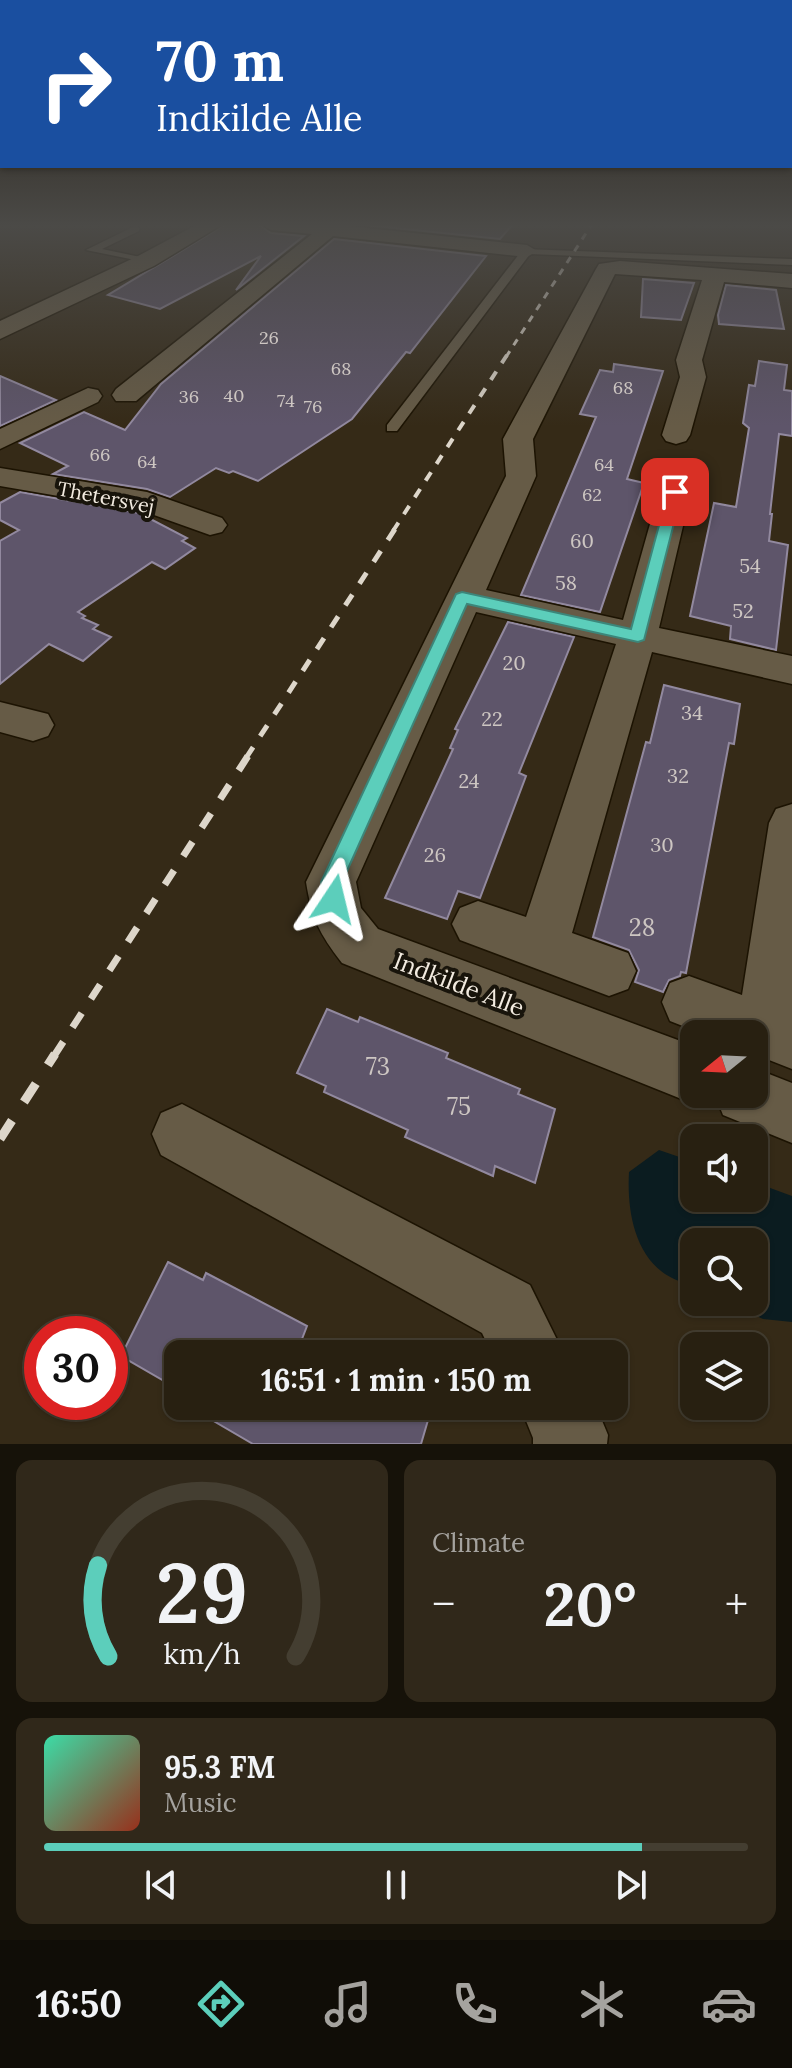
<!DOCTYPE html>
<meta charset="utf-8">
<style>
body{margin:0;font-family:Lora,serif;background:#30281a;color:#f1f3f6;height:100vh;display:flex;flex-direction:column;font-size:30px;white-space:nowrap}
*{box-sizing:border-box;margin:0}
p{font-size:26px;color:#a5a39f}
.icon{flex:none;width:44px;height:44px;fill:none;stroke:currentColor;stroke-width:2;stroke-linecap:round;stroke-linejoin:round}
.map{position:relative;height:1444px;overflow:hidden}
.panel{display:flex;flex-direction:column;gap:16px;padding:16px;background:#161209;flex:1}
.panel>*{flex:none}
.hud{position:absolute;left:0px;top:0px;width:792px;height:168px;box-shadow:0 2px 6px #0004,0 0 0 2px #443e31;background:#1a4fa0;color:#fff;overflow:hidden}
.needle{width:52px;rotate:252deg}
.controls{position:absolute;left:680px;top:1020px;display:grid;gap:16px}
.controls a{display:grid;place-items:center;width:88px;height:88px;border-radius:16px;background:#282011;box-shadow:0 2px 6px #0004,0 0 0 2px #443e31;font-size:40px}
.speed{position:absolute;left:24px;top:1316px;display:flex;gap:16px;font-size:40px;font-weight:700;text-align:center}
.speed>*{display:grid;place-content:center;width:104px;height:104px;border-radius:50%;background:#282011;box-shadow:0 2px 6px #0004,0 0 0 2px #443e31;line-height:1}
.speed .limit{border:12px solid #d22;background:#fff;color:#111}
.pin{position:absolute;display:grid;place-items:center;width:68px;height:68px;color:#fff;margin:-34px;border-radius:16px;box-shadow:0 4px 12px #0006}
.me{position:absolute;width:88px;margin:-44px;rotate:10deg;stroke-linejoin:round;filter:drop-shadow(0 0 6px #0008)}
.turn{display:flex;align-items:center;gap:28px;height:168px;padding:0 24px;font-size:36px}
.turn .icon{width:104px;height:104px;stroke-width:2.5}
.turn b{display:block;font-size:56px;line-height:68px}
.big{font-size:60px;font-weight:700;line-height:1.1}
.panel .widget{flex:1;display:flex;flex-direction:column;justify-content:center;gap:12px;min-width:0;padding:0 28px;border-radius:16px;background:#30281a}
.panel .dial{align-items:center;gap:0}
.dial svg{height:208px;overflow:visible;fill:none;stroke:#443e31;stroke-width:7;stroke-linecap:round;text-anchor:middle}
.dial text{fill:#f1f3f6;stroke:none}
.song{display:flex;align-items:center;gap:24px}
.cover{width:96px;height:96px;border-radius:12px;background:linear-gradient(135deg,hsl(160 70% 55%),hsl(10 70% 35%))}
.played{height:8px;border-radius:4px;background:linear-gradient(90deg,#5ccebb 85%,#443e31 85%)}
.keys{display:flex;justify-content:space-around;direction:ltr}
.heat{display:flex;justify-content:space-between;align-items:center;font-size:44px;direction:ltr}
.panel .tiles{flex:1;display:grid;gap:16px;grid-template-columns:1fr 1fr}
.widget:last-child{grid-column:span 2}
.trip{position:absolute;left:164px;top:1340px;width:464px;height:80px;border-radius:16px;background:#282011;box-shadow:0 2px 6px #0004,0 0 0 2px #443e31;font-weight:700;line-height:80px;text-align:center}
.tab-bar{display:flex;height:128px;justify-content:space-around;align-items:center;background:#100d07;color:#a5a39f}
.tab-bar .icon{width:56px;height:56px}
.tab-bar .selected{color:#5ccebb}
.tab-bar b{font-size:36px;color:#f1f3f6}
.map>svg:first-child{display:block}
</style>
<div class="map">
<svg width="792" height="1444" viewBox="0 0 792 1444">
<rect width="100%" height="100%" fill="#352a17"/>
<path fill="#0b1c20" d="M659 1150 694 1162V1198H754V1182L792 1196V1322L763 1319 725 1302H754V1242H694V1287C685 1283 674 1280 665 1274 633 1252 627 1207 629 1172Z"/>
<g fill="#5e556a" stroke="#92899f" stroke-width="2">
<path d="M226 224H258L271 233 304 236 236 290 261 256 160 309 108 295Z"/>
<path d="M356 224H513L500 239Z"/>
<path d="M334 239 486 256 410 353 406 352 352 419 258 481 233 471 229 473 216 468 170 497 147 489 53 474 68 466 20 443 84 412 125 430 161 384Z"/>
<path d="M643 279 694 283 681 320 641 317Z"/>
<path d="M726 285 776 290 784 329 719 324 718 315Z"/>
<path d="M759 361 787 365 784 390 792 391V436L779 434 770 514H772L769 541 788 545 776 650 730 639 731 626 690 616 714 503 736 507 749 428 743 423 749 385 755 386Z"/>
<path d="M614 364 663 371 627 479 644 483 600 612 521 595 596 417 580 414 600 370 613 372Z"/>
<path d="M0 376 56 400 0 426Z"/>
<path d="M20 492 139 513 187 538 182 541 195 548 165 569 152 562 78 612 85 616 82 618 98 625 93 629 111 637 83 661 49 644 0 684V541L19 530 0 520V503Z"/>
<path d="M508 622 574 637 519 773 526 776 480 898 458 891 447 919 385 898 453 749 450 748 458 730 455 729Z"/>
<path d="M664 685 740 704 734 744 729 743 686 973 681 972 680 976 669 980 663 992 635 982 639 970 629 950 593 937 646 742 650 743Z"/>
<path d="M327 1009 358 1022 360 1017 448 1053 446 1058 520 1089 518 1094 555 1109 535 1183 495 1166 493 1176 405 1137 408 1130 324 1092 326 1086 297 1073Z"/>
<path d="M168 1262 203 1280 206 1273 307 1326 302 1339 329 1354H178V1389L121 1356Z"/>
<path d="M188 1406H424L431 1410 421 1444H253Z"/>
</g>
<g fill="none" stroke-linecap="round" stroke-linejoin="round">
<defs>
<g id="service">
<path d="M135 226 139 227V231L102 249 150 259V263L86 250Z"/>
<path d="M523 249 792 259V265L530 254 397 431H387V425Z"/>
</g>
<g id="minor">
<path d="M261 224H329L527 245 537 251 527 257 333 236 136 401H116L112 395 116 389 312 234 271 230Z"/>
<path d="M620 261 792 274V288L724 282 702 360 706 377 690 435 686 441 676 444 666 441 662 435 680 377 676 360 702 280 615 274 533 439 536 476 486 590 623 620 659 492 664 485 675 483 686 485 691 492 659 628 792 656V684L652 652 572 933 628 953 636 971 628 989 609 996 460 940 452 924 460 908 478 901 526 917 616 644 476 612 356 882 361 908 378 929 694 1046V1094H754V1068L792 1083V1143L723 1115 715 1095 694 1104 342 963C319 933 312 919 306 882L506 476 503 439 596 269 599 264Z"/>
<path d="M88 388 98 390 102 396 98 402 0 449V429Z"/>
<path d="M0 468 147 492 222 518 227 525 222 532 210 535 140 510 0 486Z"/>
<path d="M0 702 48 714 54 725 48 736 33 741 0 732Z"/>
<path d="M792 804V1069L754 1054V1034H703L670 1021 662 1002 670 983 689 976 742 995 769 823 776 809Z"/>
<path d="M182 1104 530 1285 564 1354H492L482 1333 161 1155 152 1134 161 1113Z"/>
<path d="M520 1406H596L608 1435 607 1444H533V1438Z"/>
</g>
<path id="tertiary" d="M198 224H223L154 266 0 339V321L138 256Z"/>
</defs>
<use href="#service" stroke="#1c1302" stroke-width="3"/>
<use href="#minor" stroke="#1c1302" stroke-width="3"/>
<use href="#tertiary" stroke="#1c1302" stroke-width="3"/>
<use href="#service" fill="#665b46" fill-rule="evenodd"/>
<use href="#minor" fill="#665b46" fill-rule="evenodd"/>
<use href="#tertiary" fill="#665b46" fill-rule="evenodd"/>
<path stroke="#ddd6ca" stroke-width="3" stroke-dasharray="7 7" stroke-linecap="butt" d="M506 357 592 224"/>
<path stroke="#ddd6ca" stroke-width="4" stroke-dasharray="10 10" stroke-linecap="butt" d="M393 531 507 355"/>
<path stroke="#ddd6ca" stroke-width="5" stroke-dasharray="13 13" stroke-linecap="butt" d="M246 758 395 529"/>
<path stroke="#ddd6ca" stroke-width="7" stroke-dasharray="17 17" stroke-linecap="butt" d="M54 1056 248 756"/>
<path stroke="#ddd6ca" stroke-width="9" stroke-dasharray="22 22" stroke-linecap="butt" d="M0 1139 55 1054"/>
</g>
<linearGradient id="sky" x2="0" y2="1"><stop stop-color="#1d170d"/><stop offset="0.53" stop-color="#4b4a47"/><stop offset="1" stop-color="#4b4a47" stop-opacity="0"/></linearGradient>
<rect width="792" height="426" fill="url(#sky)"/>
<path fill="#5ccebb" stroke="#3c867a" stroke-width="2" d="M675 488 682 492 644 640 638 642 467 604 342 882 345 899 342 906 334 909 327 906 321 882 456 594 462 592 631 629 668 492Z"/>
<g text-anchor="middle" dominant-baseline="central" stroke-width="8" stroke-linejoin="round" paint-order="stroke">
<g font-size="18" fill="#cdc6c2">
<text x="269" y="337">26</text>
<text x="341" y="368">68</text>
<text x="623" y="387">68</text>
<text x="234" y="395">40</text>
<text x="189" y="396">36</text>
<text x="286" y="400">74</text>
<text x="313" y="406">76</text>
<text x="100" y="454">66</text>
<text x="147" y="461">64</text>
<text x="604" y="464">64</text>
<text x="592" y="494">62</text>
</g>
<g font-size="20" fill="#f2ebe0" stroke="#18140b">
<text transform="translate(106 497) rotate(11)">Thetersvej</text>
</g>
<g font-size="20" fill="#cdc6c2">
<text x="582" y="540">60</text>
<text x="750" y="565">54</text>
<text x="566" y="582">58</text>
<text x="743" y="610">52</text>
<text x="514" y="662">20</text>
<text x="692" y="712">34</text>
<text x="492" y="718">22</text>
<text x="678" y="775">32</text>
<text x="469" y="780">24</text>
<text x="662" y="844">30</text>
<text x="435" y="854">26</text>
</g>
<g font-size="24" fill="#cdc6c2">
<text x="642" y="927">28</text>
<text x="378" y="1066">73</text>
<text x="459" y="1106">75</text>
</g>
<g font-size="24" fill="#f2ebe0" stroke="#18140b">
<text transform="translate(459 984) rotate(21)">Indkilde Alle</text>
</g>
</g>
</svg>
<div class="controls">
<a><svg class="needle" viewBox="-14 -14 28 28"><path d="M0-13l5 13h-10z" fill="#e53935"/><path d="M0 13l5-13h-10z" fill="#a5a39f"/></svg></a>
<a><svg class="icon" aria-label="sound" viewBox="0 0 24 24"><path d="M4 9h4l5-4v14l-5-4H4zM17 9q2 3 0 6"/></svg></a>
<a><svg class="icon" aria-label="search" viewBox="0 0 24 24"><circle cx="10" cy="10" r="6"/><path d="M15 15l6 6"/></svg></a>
<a><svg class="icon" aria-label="layers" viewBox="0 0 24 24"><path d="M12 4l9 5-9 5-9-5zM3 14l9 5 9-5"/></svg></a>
</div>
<div class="speed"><div class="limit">30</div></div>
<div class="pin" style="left:675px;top:492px;background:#d93025"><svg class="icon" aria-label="arrive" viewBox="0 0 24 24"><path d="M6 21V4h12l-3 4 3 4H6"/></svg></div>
<svg class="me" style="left:334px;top:899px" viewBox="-20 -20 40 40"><path d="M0-17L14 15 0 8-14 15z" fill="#5ccebb" stroke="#fff" stroke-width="4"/></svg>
<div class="trip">16:51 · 1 min · 150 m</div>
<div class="hud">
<div class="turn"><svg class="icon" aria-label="right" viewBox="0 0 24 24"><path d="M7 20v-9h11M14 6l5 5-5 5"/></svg><div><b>70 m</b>Indkilde Alle</div></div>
</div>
</div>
<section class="panel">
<div class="tiles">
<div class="widget dial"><svg viewBox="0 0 100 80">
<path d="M14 69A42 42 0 1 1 86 69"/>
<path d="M14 69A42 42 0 0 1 10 34" stroke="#5ccebb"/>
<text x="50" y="56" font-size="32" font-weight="700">29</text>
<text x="50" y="72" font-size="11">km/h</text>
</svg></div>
<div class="widget"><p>Climate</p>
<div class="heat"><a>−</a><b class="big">20°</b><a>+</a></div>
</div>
<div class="widget">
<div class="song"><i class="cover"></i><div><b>95.3 FM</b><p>Music</p></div></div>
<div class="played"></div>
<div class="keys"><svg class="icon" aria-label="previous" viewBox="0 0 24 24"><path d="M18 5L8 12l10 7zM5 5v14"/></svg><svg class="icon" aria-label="pause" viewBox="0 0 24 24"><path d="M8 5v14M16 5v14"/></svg><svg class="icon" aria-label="next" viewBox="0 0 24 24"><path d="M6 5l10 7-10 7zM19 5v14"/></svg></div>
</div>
</div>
</section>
<nav class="tab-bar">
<b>16:50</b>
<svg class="icon selected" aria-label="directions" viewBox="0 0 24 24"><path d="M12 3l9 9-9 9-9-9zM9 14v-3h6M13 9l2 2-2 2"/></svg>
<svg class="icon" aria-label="music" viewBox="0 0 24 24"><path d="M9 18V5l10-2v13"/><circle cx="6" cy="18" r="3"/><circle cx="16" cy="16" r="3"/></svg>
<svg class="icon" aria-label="phone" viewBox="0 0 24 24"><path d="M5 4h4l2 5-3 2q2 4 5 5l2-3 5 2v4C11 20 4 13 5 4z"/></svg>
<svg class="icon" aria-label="climate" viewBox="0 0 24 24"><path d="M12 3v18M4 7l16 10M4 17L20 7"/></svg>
<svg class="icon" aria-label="car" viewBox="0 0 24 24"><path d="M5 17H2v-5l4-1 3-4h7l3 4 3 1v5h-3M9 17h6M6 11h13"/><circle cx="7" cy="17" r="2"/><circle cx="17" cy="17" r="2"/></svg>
</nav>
